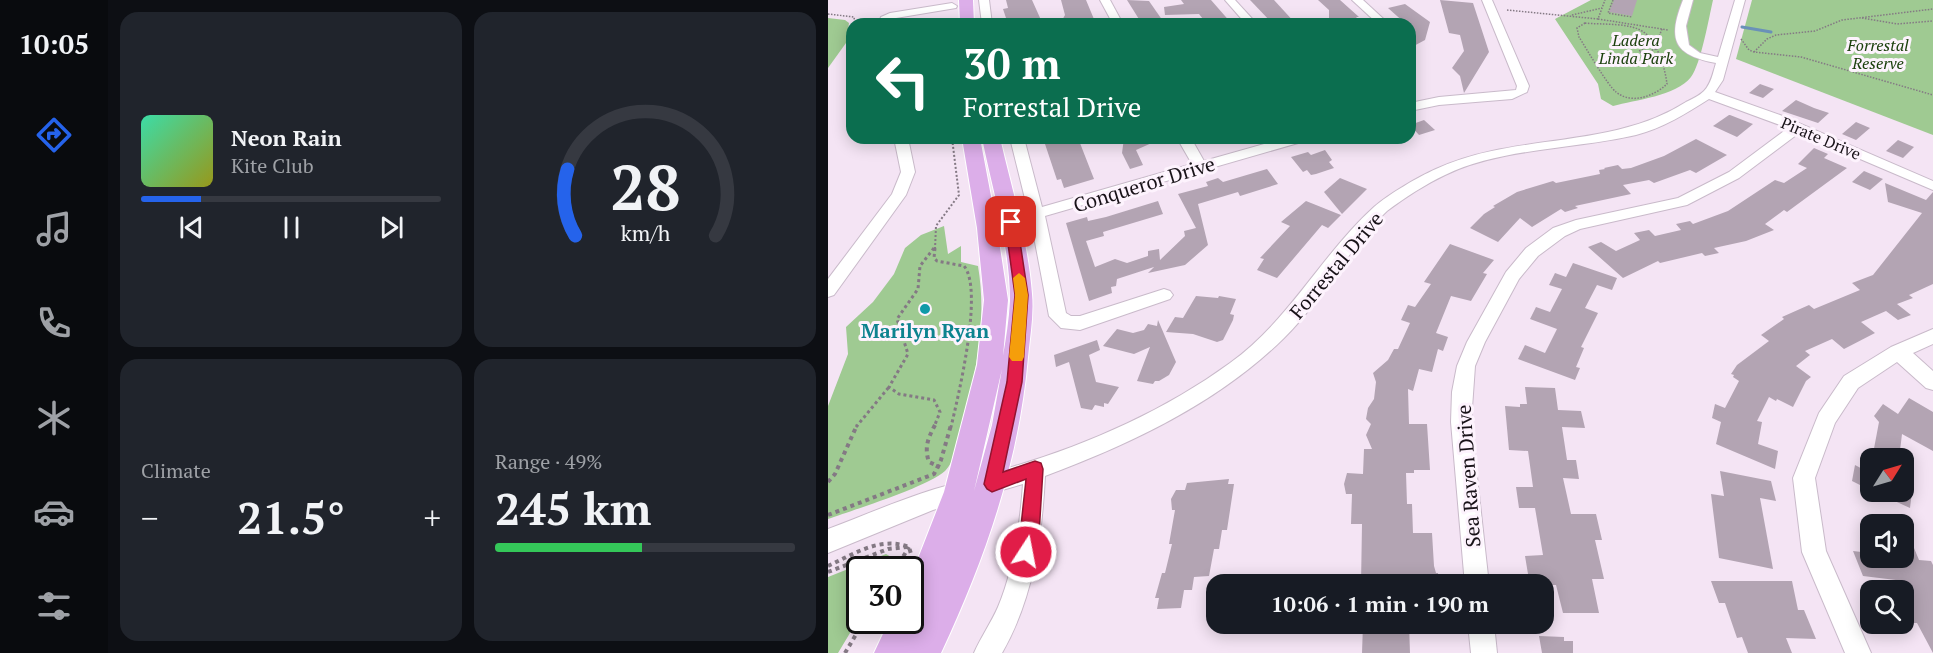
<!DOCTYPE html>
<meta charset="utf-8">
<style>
body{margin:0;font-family:"PT Serif",serif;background:#20242c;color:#f1f3f6;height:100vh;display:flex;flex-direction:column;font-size:22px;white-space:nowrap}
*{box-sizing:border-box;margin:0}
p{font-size:20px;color:#9ea1a6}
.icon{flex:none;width:33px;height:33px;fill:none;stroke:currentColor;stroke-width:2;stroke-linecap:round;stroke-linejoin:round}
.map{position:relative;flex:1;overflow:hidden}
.details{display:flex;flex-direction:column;gap:12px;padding:12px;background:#0d0f14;width:720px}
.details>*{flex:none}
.banner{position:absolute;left:18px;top:18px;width:570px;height:126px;border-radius:18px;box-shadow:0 3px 15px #0003;background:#0b6e4f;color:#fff;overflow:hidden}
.needle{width:39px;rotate:53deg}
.buttons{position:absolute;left:1032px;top:448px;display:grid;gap:12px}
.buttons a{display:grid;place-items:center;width:54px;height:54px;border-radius:12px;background:#171b24;box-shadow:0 3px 15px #0003;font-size:30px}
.speed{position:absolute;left:18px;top:556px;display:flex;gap:12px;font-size:30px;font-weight:700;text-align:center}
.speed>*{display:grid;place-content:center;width:78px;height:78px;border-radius:50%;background:#171b24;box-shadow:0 3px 15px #0003;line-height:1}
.speed .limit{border:3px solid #111;border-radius:9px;background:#fff;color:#111}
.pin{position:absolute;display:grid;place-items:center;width:51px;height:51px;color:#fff;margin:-26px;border-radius:12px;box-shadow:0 3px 9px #0006}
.me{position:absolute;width:66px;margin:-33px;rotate:11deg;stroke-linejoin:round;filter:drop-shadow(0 0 4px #0008)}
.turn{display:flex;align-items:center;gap:21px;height:126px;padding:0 18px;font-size:27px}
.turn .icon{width:78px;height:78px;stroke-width:2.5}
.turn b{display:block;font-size:42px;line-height:51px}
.big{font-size:45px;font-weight:700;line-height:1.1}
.details .tile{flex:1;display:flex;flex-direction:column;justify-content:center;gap:9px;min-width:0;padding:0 21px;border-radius:18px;background:#20242c}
.details .dial{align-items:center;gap:0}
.dial svg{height:156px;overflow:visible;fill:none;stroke:#363941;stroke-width:7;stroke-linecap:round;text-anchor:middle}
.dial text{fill:#f1f3f6;stroke:none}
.song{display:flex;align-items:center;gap:18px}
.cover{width:72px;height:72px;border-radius:9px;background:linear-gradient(135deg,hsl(160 70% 55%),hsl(60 70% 35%))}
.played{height:6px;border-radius:3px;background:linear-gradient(90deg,#2563eb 20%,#363941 20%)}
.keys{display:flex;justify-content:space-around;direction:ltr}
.heat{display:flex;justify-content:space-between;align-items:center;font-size:33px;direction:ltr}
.charge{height:9px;border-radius:4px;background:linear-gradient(90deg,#34c759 49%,#363941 0)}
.details .tiles{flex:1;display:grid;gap:12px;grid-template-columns:repeat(2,1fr)}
.trip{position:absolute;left:378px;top:574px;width:348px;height:60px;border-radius:18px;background:#171b24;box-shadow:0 3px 15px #0003;font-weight:700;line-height:60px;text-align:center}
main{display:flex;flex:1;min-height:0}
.tab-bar{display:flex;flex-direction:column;width:108px;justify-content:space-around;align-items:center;background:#090b0e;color:#9ea1a6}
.tab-bar .icon{width:42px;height:42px}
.tab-bar .current{color:#2563eb}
.tab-bar b{font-size:27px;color:#f1f3f6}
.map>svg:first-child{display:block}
</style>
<main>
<nav class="tab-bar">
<b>10:05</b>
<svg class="icon current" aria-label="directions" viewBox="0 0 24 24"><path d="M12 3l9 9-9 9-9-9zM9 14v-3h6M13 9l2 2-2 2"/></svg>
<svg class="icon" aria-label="music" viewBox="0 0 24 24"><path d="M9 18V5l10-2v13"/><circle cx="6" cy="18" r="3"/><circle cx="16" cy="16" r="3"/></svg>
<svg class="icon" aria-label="phone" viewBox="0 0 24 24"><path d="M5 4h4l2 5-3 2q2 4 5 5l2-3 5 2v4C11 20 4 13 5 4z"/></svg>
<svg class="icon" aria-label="climate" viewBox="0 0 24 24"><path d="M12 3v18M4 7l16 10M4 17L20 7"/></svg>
<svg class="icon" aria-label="car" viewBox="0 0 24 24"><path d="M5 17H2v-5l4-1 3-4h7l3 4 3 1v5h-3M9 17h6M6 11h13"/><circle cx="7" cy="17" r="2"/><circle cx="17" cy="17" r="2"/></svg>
<svg class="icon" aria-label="filters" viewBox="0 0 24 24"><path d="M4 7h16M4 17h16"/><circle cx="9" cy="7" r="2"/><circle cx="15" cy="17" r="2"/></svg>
</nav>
<section class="details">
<div class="tiles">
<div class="tile">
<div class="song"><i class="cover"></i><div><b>Neon Rain</b><p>Kite Club</p></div></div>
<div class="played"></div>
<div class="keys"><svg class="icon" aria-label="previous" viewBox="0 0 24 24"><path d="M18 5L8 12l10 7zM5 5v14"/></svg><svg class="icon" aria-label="pause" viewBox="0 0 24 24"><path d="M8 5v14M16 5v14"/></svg><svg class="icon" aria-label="next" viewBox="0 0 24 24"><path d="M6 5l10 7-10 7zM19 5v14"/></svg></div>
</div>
<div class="tile dial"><svg viewBox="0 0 100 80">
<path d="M14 69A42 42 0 1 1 86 69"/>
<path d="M14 69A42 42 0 0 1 10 35" stroke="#2563eb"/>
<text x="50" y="56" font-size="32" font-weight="700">28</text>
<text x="50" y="72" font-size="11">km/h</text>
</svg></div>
<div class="tile"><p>Climate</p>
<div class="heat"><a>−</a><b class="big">21.5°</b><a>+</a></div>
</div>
<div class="tile"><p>Range · 49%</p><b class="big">245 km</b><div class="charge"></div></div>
</div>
</section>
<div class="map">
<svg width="1105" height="653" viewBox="0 0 1105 653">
<rect width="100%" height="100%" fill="#f4e4f4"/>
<g fill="#9fca92">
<path d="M763 0H885C881 17 873 64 863 77 848 96 807 100 785 106L773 99 770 84 727 19Z"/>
<path d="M924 0H1105V135L908 59Z"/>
<path d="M0 18 17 20 21 23 18 43 0 68Z"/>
<path d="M116 226 120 254 133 246V262L150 266C161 331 143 392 127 455 124 460 122 466 117 471 97 488 28 509 0 519V406L20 354 18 327 45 302 66 274 77 248 93 235Z"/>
<path d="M58 554 65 558 61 570H32L31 618 10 653H0V577Z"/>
</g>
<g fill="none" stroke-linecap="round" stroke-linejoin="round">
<path stroke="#6a91b8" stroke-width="3" d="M914 27 943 32"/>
</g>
<g fill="#b3a4b3">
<path d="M178 0H204L213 20 202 24H180L175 9 180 8Z"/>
<path d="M233 0H258L268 24H232L237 15Z"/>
<path d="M299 0 321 1 337 24H314Z"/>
<path d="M353 0H383L404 24H379L371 14 337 15 336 7 356 4Z"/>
<path d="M422 0H446L468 24H445Z"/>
<path d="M490 0H512L531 17H528L535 24H512L508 20H501V10Z"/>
<path d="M612 0 645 3 661 52 636 93 632 76 624 68 636 51 632 35 621 33Z"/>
<path d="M786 0H809L804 16 781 12Z"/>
<path d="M577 4 602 22 597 40 582 48V24H578L560 8Z"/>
<path d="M932 84 946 89 935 98 921 93Z"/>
<path d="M968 100 986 108 1001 113 990 123 954 111Z"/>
<path d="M901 115H902L925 124 909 137 885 126Z"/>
<path d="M596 120 607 130 591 135 582 125Z"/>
<path d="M1028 122 1042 128 1028 140 1014 134Z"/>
<path d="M215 138H250L266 179 236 188 233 179 229 180Z"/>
<path d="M296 138H335L308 150 315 165 302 169 294 153Z"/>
<path d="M868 139 899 155 868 173 862 170 826 183 821 180 795 185 803 194 747 206 750 208 737 212 733 209 704 227 692 218 670 242 642 228 656 214 667 207 665 206 689 192 725 181 728 183 772 174 771 170 777 169 776 168 790 165 794 169 803 168 836 156Z"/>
<path d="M1070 140 1086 147 1075 158 1058 151Z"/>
<path d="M986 148 1000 154 996 158 1019 168 959 212 956 210 937 224 946 230 918 241 886 248 891 253 877 256 874 253 832 263 830 261 795 278 760 247 773 242 788 251 812 240 806 233 821 230 827 236 853 230 848 224 862 221 865 224 900 211 947 180 956 183 979 168 970 164Z"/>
<path d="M497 150 504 160 501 162 506 168 488 174 483 175 479 170 475 172 463 157 480 152 483 155Z"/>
<path d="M439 169 450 184 412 196 410 192 370 204 380 245 357 265 320 273 326 267 289 279 288 286 283 287 284 293 261 301 238 223 259 217 260 221 278 217 330 201 335 214 275 232 276 236 258 241 267 267 287 259 299 263 320 256V251L331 249 332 260 357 236 356 231 368 228 350 194 380 186 378 182 390 178 395 182Z"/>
<path d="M1036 171 1055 179 1042 190 1024 182Z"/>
<path d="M512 178 539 189 514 214 496 192Z"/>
<path d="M1057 183 1098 200 1105 192V284L1081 295 1085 298 1069 304 1083 315 1070 320 1058 311 1033 322 1047 333 1016 349 1004 339 977 351 982 355 968 366 983 377 978 381 965 407 949 399 948 401 941 397 929 421 934 422 930 444 950 451 947 469 888 444 893 422 884 418 887 404 897 408 911 381 905 377 906 375 903 374 909 365 941 341 933 335 956 319 954 317 981 305 986 309 1032 290 1024 283 1045 275 1094 213 1060 202Z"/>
<path d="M478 201 513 215 500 228 494 225 449 278 429 270 436 259 432 258 462 226 453 222Z"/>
<path d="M622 244 666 260 655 273 659 274 643 301 623 296 608 333 620 337 615 351 610 349 604 372 591 369 585 391 580 389 581 424H599L602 470H586V473H578L579 504H584L585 533H604L606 566 608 573H610L611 585H533L534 524H523L524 494H518L516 484 519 473 535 474 536 449H544L538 435 543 424 538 419 540 408 546 399 548 382 545 373 560 360 566 349H570L582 323 573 320 580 305 587 307 603 284 596 282Z"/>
<path d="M745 263 789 278 784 290 769 285 757 308 770 313 753 347 756 348 748 367 752 368 747 380 690 359 697 345 717 353 729 329 702 319 708 307 722 312 734 289 721 285 727 273 738 277Z"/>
<path d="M368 296 390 298 391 296 408 299 402 314 406 315 405 320 395 340 389 342 365 334 338 332 347 317 355 318Z"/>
<path d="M330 320 348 362 341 375 331 381H327L325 384 309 381 322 347 306 354 275 346 289 329 305 333 316 330 320 324 329 326Z"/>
<path d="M269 340 272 350 261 355 268 382 291 387 280 404 276 403V407L267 405 264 410 253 408 241 362 228 367 226 355Z"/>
<path d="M697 387 727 388 730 410 753 411 757 428 734 427 739 460H748L751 479 735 478 743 514H768L774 540H767L776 579H764L771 613H735L728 585H722L721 581 701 580 697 556 715 555 707 508H691L688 487H705L700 451 681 450 677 406 692 407V404H699Z"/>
<path d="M1081 398 1105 412V451L1074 434 1071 459H1044L1051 422 1046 416 1055 404 1070 414Z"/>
<path d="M1027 465 1042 473V490L1024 481Z"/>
<path d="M892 471 943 481 948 501 932 498 945 569 891 558 883 494 896 496Z"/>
<path d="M401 479 400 484H406L399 530H394L391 549H386L381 576 366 577 364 590H356L353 608 329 609 331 598H327L334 573H337L344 544H341L347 510H344L343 499 348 490H357L359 483Z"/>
<path d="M1047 492H1084L1082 508Z"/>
<path d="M1076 524 1091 560 1103 561 1105 565V653L1089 623H1076V581L1035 576 1025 551 1042 553V558H1076Z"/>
<path d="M883 581H964L970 610H976L988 639 958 638 964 653H920L914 637 909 638 897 603H891Z"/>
<path d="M535 624H581L582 653H534Z"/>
<path d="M711 636 736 637V641H745V653H714Z"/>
</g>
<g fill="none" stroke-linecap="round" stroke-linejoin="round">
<defs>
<g id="minor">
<path d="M151 0H161L164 24H154Z"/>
<path d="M272 0H282L295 24H285Z"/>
<path d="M397 0H407L429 24H418Z"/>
<path d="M524 0H535L561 24H550Z"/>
<path d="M654 0H664L701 86 699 92 684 99 611 105 582 111V103L611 97 688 90 689 86Z"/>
<path d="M855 0H865L858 26 861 45 872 53 890 57 907 0H917L895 80 887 92 952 115 1105 181V190L971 133 911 178 859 205 752 229 737 236 710 256 691 279 657 342 647 366 643 422 661 585H637L623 422 624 392 629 366 639 342 678 272 698 248 725 228 748 220 850 198 901 172 960 128 881 99C859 113 835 128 808 135 749 149 672 148 617 175 598 184 576 198 559 211 548 221 538 234 529 245 506 275 482 313 456 338 390 403 303 444 217 476 214 537 205 599 174 653H146C153 637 163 623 170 607 186 569 192 525 195 484L105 510 0 553V529C35 516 71 500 107 489 134 481 161 474 187 466 262 444 339 409 402 363 461 321 493 255 546 207 561 194 590 177 608 169 688 132 783 150 858 102 864 99 871 96 876 91 883 84 885 73 888 63 846 55 839 40 855 0Z"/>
<path d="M124 3 129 6 128 8 68 18 60 24H50L53 17 62 13Z"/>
<path d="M66 138H80L87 172 78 195 6 295 0 297V279L64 194 73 172Z"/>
<path d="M182 138H196L214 207 364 164 349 138H363L376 161 457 138H479L477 141 217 216 238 313 243 316H252L336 289 342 291 345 295 342 299 252 330 233 328 221 316 203 221 159 233 151 228 154 224 200 211Z"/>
<path d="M1105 329V344L1085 353 1105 371V390L1098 388 1069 362 1030 388 1007 423 987 478 998 551 1043 653H1017L974 552 965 478 991 413 1016 376 1063 347Z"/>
<path d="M640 624H666L669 653H643Z"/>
</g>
<g id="major">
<path d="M131 0H145L146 24H132Z"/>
<path d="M134 138H152L169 228 180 300 175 356C178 338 181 320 182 301 182 246 165 192 154 138H172C184 190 200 241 204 294 206 315 202 336 200 357 191 462 157 559 113 653H46L61 621H82V579L116 492 149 365 156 300 149 228ZM174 369 164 425 146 491Z"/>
</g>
</defs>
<use href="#minor" stroke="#c9baca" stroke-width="2"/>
<use href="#major" stroke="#fff" stroke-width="2"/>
<g stroke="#847984" stroke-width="1.5" stroke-dasharray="1.5 1.5" stroke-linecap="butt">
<path d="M785 0 780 13 804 17"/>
<path d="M679 10 770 19 777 0"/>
<path d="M0 14 26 17 27 24"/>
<path d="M744 15 774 8"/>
<path d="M1034 18 1069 24 1105 21"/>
<path d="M770 19 840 30"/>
<path d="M757 23C774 25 803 22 817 33 830 44 837 68 839 84 826 96 804 105 788 92 780 86 758 48 751 37L749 28Z"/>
<path d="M834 29 828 44 811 51 822 60 836 63"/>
<path d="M913 39 921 50 926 52 973 57 1105 95"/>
<path d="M828 49 821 51 829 62"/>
<path d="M926 52 939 39 948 35 987 31 1014 20 1105 9"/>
</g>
<path stroke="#847984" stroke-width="2" stroke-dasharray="2 2" stroke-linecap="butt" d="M107 249 108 226 131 195 124 138"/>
<g stroke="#847984" stroke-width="3" stroke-dasharray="3 3" stroke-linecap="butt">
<path d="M106 248 92 266 90 289 69 319 80 354 61 387 71 394 106 400 112 412 106 427"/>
<path d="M107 248 106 258 109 261 136 266C156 290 130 397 123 427"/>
<path d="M28 427 61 387"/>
</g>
<g stroke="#847984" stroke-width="4" stroke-dasharray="4 4" stroke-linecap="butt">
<path d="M107 425C100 438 96 448 101 462L112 467"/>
<path d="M0 482 7 474 29 425"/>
<path d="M0 515 106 474 113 460 123 425"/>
<path d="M0 566C26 554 52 536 81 547L83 554"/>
<path d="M67 570 81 547"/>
<path d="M0 572 60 549 79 547"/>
<path d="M17 653 36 621"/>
</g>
<use href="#minor" fill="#fff" fill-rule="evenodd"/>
<use href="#major" fill="#dcaee9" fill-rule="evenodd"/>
</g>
<path fill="#e11d48" stroke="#92132f" stroke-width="1.5" d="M183 218 189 222 200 295 194 382 175 472 207 461 213 463 215 469 211 534 204 558 198 561 192 558C189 552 197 492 198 479L164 492 159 489 156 484 179 382 187 295 177 222Z"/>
<path fill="#f59e0b" d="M191 273 197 278 200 295 196 357 194 361H184L181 357 187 295 185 278Z"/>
<circle fill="#0f9aa8" stroke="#fdf3fd" stroke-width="2" cx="97" cy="309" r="6"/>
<g text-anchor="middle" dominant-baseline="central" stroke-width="6" stroke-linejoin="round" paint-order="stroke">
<g font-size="16" font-style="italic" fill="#1b400c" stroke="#fdf3fd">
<text x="808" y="40">Ladera<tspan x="808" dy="18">Linda Park</tspan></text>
<text x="1050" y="45">Forrestal<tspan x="1050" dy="18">Reserve</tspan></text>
</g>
<g font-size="16" fill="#181218" stroke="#fdf3fd">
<text transform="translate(993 138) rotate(23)">Pirate Drive</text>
</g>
<g font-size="20" fill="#181218" stroke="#fdf3fd">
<text transform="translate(316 184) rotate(-17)">Conqueror Drive</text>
<text transform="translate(508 265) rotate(-50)">Forrestal Drive</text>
<text transform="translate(640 476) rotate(-94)">Sea Raven Drive</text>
</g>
<g font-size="20" font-weight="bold" fill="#0d838f" stroke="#fdf3fd">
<text x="97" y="330">Marilyn Ryan</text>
</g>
</g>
</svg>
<div class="buttons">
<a><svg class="needle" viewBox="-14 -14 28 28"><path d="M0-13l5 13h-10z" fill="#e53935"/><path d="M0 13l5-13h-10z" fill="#9ea1a6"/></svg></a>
<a><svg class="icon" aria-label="sound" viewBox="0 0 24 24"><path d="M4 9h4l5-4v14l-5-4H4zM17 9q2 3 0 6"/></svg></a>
<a><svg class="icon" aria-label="search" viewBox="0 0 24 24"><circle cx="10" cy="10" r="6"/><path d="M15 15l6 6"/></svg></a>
</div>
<div class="speed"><div class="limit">30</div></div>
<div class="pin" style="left:183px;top:222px;background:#d93025"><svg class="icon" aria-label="arrive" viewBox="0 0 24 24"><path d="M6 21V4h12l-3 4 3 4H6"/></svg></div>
<svg class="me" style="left:198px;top:552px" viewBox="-20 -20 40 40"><circle r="17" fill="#e11d48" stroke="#fff" stroke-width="3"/><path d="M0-11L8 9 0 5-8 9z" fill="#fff"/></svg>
<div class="trip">10:06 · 1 min · 190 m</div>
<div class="banner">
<div class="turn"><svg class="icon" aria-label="left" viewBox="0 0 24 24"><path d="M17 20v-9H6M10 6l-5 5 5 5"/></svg><div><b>30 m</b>Forrestal Drive</div></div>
</div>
</div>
</main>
